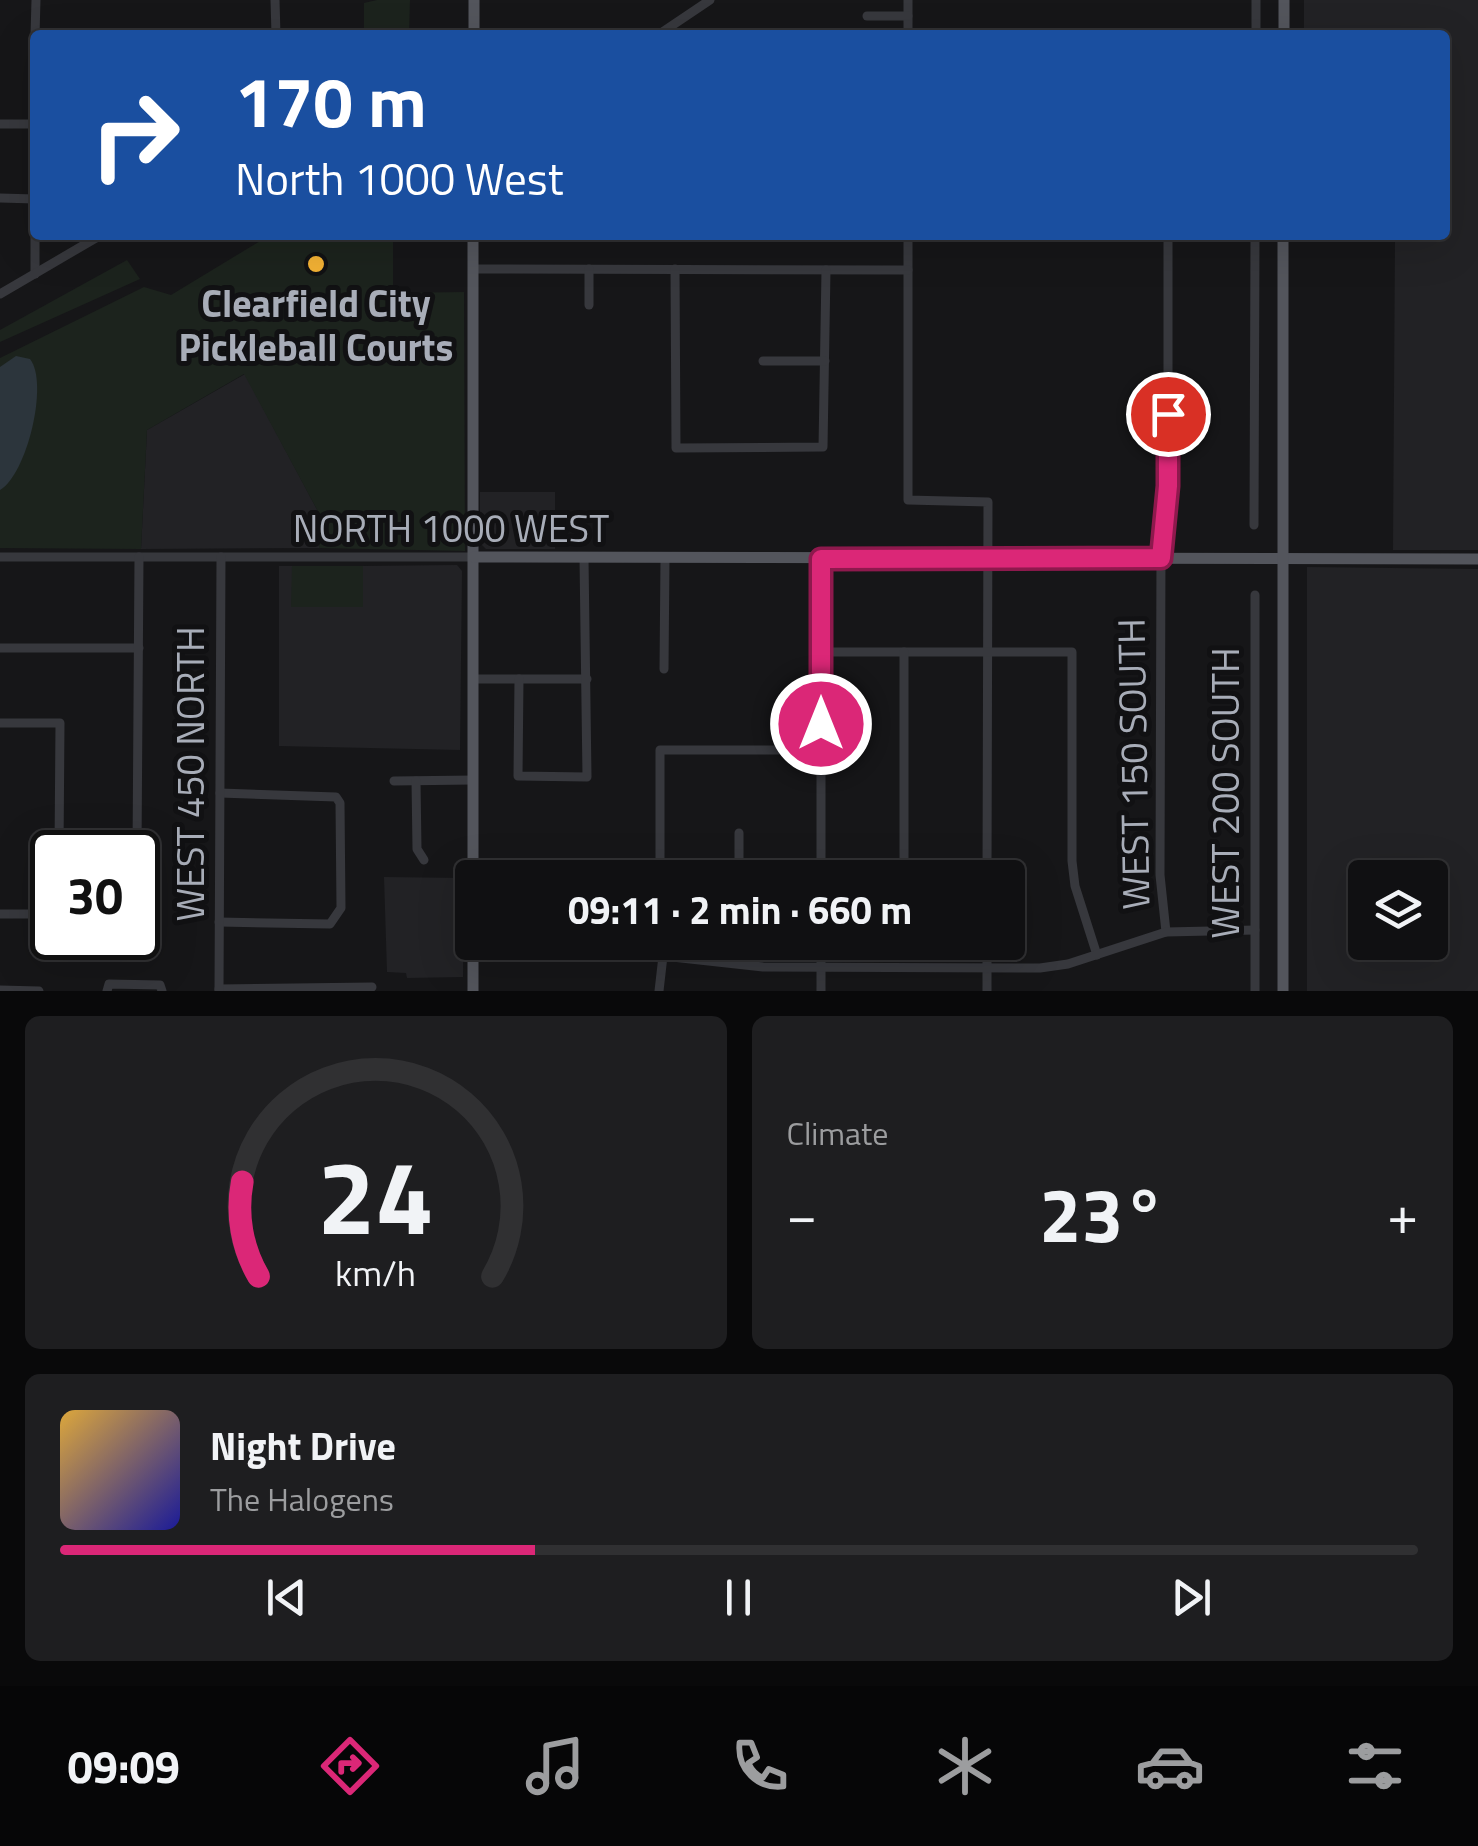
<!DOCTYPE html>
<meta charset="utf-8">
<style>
body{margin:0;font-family:"Titillium Web",sans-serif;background:#1e1e20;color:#f1f3f6;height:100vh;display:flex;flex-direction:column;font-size:38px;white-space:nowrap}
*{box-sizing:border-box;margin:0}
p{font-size:32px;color:#9c9d9f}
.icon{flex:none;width:55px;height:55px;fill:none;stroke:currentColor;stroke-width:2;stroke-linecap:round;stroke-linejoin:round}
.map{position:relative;height:991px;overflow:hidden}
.details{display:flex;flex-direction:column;gap:25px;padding:25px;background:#09090a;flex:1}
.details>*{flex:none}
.hud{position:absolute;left:30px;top:30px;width:1420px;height:210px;border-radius:10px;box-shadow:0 10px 40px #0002,0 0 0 2px #303032;background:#1a4fa0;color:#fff;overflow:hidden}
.buttons{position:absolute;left:1348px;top:860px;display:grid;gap:20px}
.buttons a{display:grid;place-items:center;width:100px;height:100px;border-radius:10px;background:#101012;box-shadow:0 10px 40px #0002,0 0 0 2px #303032;font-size:50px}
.speed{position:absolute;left:30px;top:830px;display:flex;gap:20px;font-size:50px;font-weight:700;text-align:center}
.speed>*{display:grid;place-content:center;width:130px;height:130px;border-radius:50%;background:#101012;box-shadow:0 10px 40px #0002,0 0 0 2px #303032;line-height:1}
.speed .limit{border:5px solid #111;border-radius:15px;background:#fff;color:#111}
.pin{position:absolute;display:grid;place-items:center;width:85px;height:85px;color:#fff;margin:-42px;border:5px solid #fff;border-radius:50%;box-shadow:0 2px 10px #0007}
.me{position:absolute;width:110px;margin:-55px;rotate:0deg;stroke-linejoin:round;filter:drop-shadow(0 0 8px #0008)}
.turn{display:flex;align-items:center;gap:35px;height:210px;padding:0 40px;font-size:45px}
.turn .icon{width:130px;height:130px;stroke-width:2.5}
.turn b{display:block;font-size:70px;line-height:85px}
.big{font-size:75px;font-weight:700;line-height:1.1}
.details .tile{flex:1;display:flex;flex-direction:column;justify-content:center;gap:15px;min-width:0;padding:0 35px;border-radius:15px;background:#1e1e20}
.details .dial{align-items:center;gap:0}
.dial svg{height:260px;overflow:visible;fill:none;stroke:#303032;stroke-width:7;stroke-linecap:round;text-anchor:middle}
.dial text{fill:#f1f3f6;stroke:none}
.song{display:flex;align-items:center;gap:30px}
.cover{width:120px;height:120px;border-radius:15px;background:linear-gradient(135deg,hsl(40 70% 55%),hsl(240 70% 35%))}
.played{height:10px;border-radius:5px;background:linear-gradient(90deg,#db2777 35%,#303032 35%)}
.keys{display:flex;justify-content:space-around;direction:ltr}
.heat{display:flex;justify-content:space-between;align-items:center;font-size:55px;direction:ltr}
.details .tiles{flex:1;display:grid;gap:25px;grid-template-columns:1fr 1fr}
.tile:last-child{grid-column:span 2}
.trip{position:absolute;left:455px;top:860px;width:570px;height:100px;border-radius:10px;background:#101012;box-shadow:0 10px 40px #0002,0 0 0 2px #303032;font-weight:700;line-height:100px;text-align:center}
.menu{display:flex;height:160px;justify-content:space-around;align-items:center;background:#060607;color:#9c9d9f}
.menu .icon{width:70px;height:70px}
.menu .on{color:#db2777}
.menu b{font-size:45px;color:#f1f3f6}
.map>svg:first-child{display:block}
</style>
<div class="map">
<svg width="1478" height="991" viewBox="0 0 1478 991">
<rect width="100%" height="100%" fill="#161618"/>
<g fill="#222225" fill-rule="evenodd">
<path d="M1304 0H1478V550H1393L1395 235H1445V35H1304Z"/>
<path d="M245 374 321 517 319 548 141 549 147 430Z"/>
<path d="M480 492H555V549H486L480 543Z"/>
<path d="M457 565 462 571 460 750 279 746V566H292V607H363V566Z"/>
<path d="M1307 567 1478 569V991H1307ZM1365 878H1430V942H1365Z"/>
<path d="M384 877 464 878 463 977 407 978 406 973 387 972Z"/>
</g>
<g fill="#1c231d">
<path d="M377 0H410L409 35H364V3Z"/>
<path d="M270 235H393V293L464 292 465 551 319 548 321 517 244 374 147 430 141 549 0 548V358L144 287 171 295Z"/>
<path d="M127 260 140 279 0 342V330Z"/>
<path d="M292 566H363V607H291Z"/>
</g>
<path fill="#2c353c" d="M16 356 30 359C49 383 27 474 0 490V367Z"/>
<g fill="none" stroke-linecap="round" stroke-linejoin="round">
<g stroke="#37383d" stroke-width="9">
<path d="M275 0 276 35"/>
<path d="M908 0V35"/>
<path d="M867 16H908"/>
<path d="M35 35 36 0"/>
<path d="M658 35 710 0"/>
<path d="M1256 35V0"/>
<path d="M0 124H35"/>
<path d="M0 198 35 199"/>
<path d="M908 235V500L988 502 987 878"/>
<path d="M473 269 908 270"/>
<path d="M589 269V305"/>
<path d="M675 269 676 448 823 447 826 270"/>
<path d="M35 274V235"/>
<path d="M0 294 101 235"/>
<path d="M763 361H825"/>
<path d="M1254 525 1255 235"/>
<path d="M0 557H474"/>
<path d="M821 559V878"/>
<path d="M0 648H139"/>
<path d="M821 652H1072V861L1075 886 1097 955"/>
<path d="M664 669 665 558"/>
<path d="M473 679H587"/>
<path d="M519 679 518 776 587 777 584 558"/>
<path d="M0 723H60L59 852"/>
<path d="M394 781 473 780"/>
<path d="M416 781 417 849 424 860"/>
<path d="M137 852 139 557"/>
<path d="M473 866H578L673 878"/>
<path d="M660 876V750H821"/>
<path d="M739 878V833"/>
<path d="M904 878V652"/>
<path d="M0 914H52"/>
<path d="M219 922 330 924 341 908 340 803 336 797 220 793"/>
<path d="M1166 932 1160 875 1161 551 1168 486V235"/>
<path d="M821 942V991"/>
<path d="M987 942V991"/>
<path d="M473 955 663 956 763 967 1040 968 1068 964 1166 932 1255 930"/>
<path d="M219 989 372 987"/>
<path d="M0 990 39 991"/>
<path d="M107 991 109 984 160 985 162 991"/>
<path d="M219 991 221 557"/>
<path d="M659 991 663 956"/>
<path d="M1255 991V595"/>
</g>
<g stroke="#53555c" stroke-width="11">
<path d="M474 35V0"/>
<path d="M1284 35V0"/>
<path d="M473 235V878"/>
<path d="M474 557 1478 559"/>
<path d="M473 942V991"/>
<path d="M1283 991V235"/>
</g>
</g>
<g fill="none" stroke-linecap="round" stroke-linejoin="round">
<defs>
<path id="route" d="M821 724V559L1161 558 1168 486V414"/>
</defs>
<use href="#route" stroke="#8e194d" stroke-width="25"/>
<use href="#route" stroke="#db2777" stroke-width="18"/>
</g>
<circle fill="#f2b134" stroke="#111113" stroke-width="4" cx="316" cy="264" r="10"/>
<g text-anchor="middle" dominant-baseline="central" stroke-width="10" stroke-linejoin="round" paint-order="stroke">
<g font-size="38" font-weight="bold" fill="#a8adb8" stroke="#111113">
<text x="316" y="303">Clearfield City<tspan x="316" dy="44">Pickleball Courts</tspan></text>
</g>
<g font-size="38" fill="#a8adb8" stroke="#111113">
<text x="451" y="528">NORTH 1000 WEST</text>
<text transform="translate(1133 764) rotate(-91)">WEST 150 SOUTH</text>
<text transform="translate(190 774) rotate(-90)">WEST 450 NORTH</text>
<text transform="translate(1225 793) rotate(-90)">WEST 200 SOUTH</text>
</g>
</g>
</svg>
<div class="buttons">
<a><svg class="icon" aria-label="layers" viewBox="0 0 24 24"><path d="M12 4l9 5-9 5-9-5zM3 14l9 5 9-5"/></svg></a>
</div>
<div class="speed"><div class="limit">30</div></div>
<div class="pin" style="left:1168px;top:414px;background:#d93025"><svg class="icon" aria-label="arrive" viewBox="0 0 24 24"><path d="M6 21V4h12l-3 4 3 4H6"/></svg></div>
<svg class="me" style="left:821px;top:724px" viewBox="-20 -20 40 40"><circle r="17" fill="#db2777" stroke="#fff" stroke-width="3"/><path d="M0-11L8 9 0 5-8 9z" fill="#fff"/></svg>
<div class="trip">09:11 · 2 min · 660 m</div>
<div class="hud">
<div class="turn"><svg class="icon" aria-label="right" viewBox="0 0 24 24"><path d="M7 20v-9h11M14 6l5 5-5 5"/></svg><div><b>170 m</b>North 1000 West</div></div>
</div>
</div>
<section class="details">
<div class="tiles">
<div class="tile dial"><svg viewBox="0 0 100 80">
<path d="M14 69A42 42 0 1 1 86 69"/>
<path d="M14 69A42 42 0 0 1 9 40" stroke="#db2777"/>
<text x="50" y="56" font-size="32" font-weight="700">24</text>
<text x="50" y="72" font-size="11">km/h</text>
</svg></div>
<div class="tile"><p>Climate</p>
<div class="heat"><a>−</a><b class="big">23°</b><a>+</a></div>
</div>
<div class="tile">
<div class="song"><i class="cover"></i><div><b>Night Drive</b><p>The Halogens</p></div></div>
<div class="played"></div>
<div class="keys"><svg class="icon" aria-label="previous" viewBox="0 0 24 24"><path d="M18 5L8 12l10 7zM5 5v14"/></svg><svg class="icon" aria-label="pause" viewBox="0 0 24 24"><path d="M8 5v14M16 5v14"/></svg><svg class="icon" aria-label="next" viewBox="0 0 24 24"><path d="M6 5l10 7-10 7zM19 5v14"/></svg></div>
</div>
</div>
</section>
<nav class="menu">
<b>09:09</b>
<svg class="icon on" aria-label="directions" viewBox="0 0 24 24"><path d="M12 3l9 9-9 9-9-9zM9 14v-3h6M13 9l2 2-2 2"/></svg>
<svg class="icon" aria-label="music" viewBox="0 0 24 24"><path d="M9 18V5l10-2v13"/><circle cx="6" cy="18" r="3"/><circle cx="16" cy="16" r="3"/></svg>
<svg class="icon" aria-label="phone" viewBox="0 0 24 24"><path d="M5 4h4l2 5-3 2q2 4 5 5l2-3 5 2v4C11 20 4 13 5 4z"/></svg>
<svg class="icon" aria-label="climate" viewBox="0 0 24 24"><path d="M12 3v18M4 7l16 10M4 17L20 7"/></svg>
<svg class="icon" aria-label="car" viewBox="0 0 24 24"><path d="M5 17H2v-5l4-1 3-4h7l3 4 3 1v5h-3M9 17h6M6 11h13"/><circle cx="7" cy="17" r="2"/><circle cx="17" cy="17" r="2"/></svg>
<svg class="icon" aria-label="filters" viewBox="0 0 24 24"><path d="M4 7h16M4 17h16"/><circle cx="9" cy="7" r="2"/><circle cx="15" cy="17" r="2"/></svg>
</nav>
